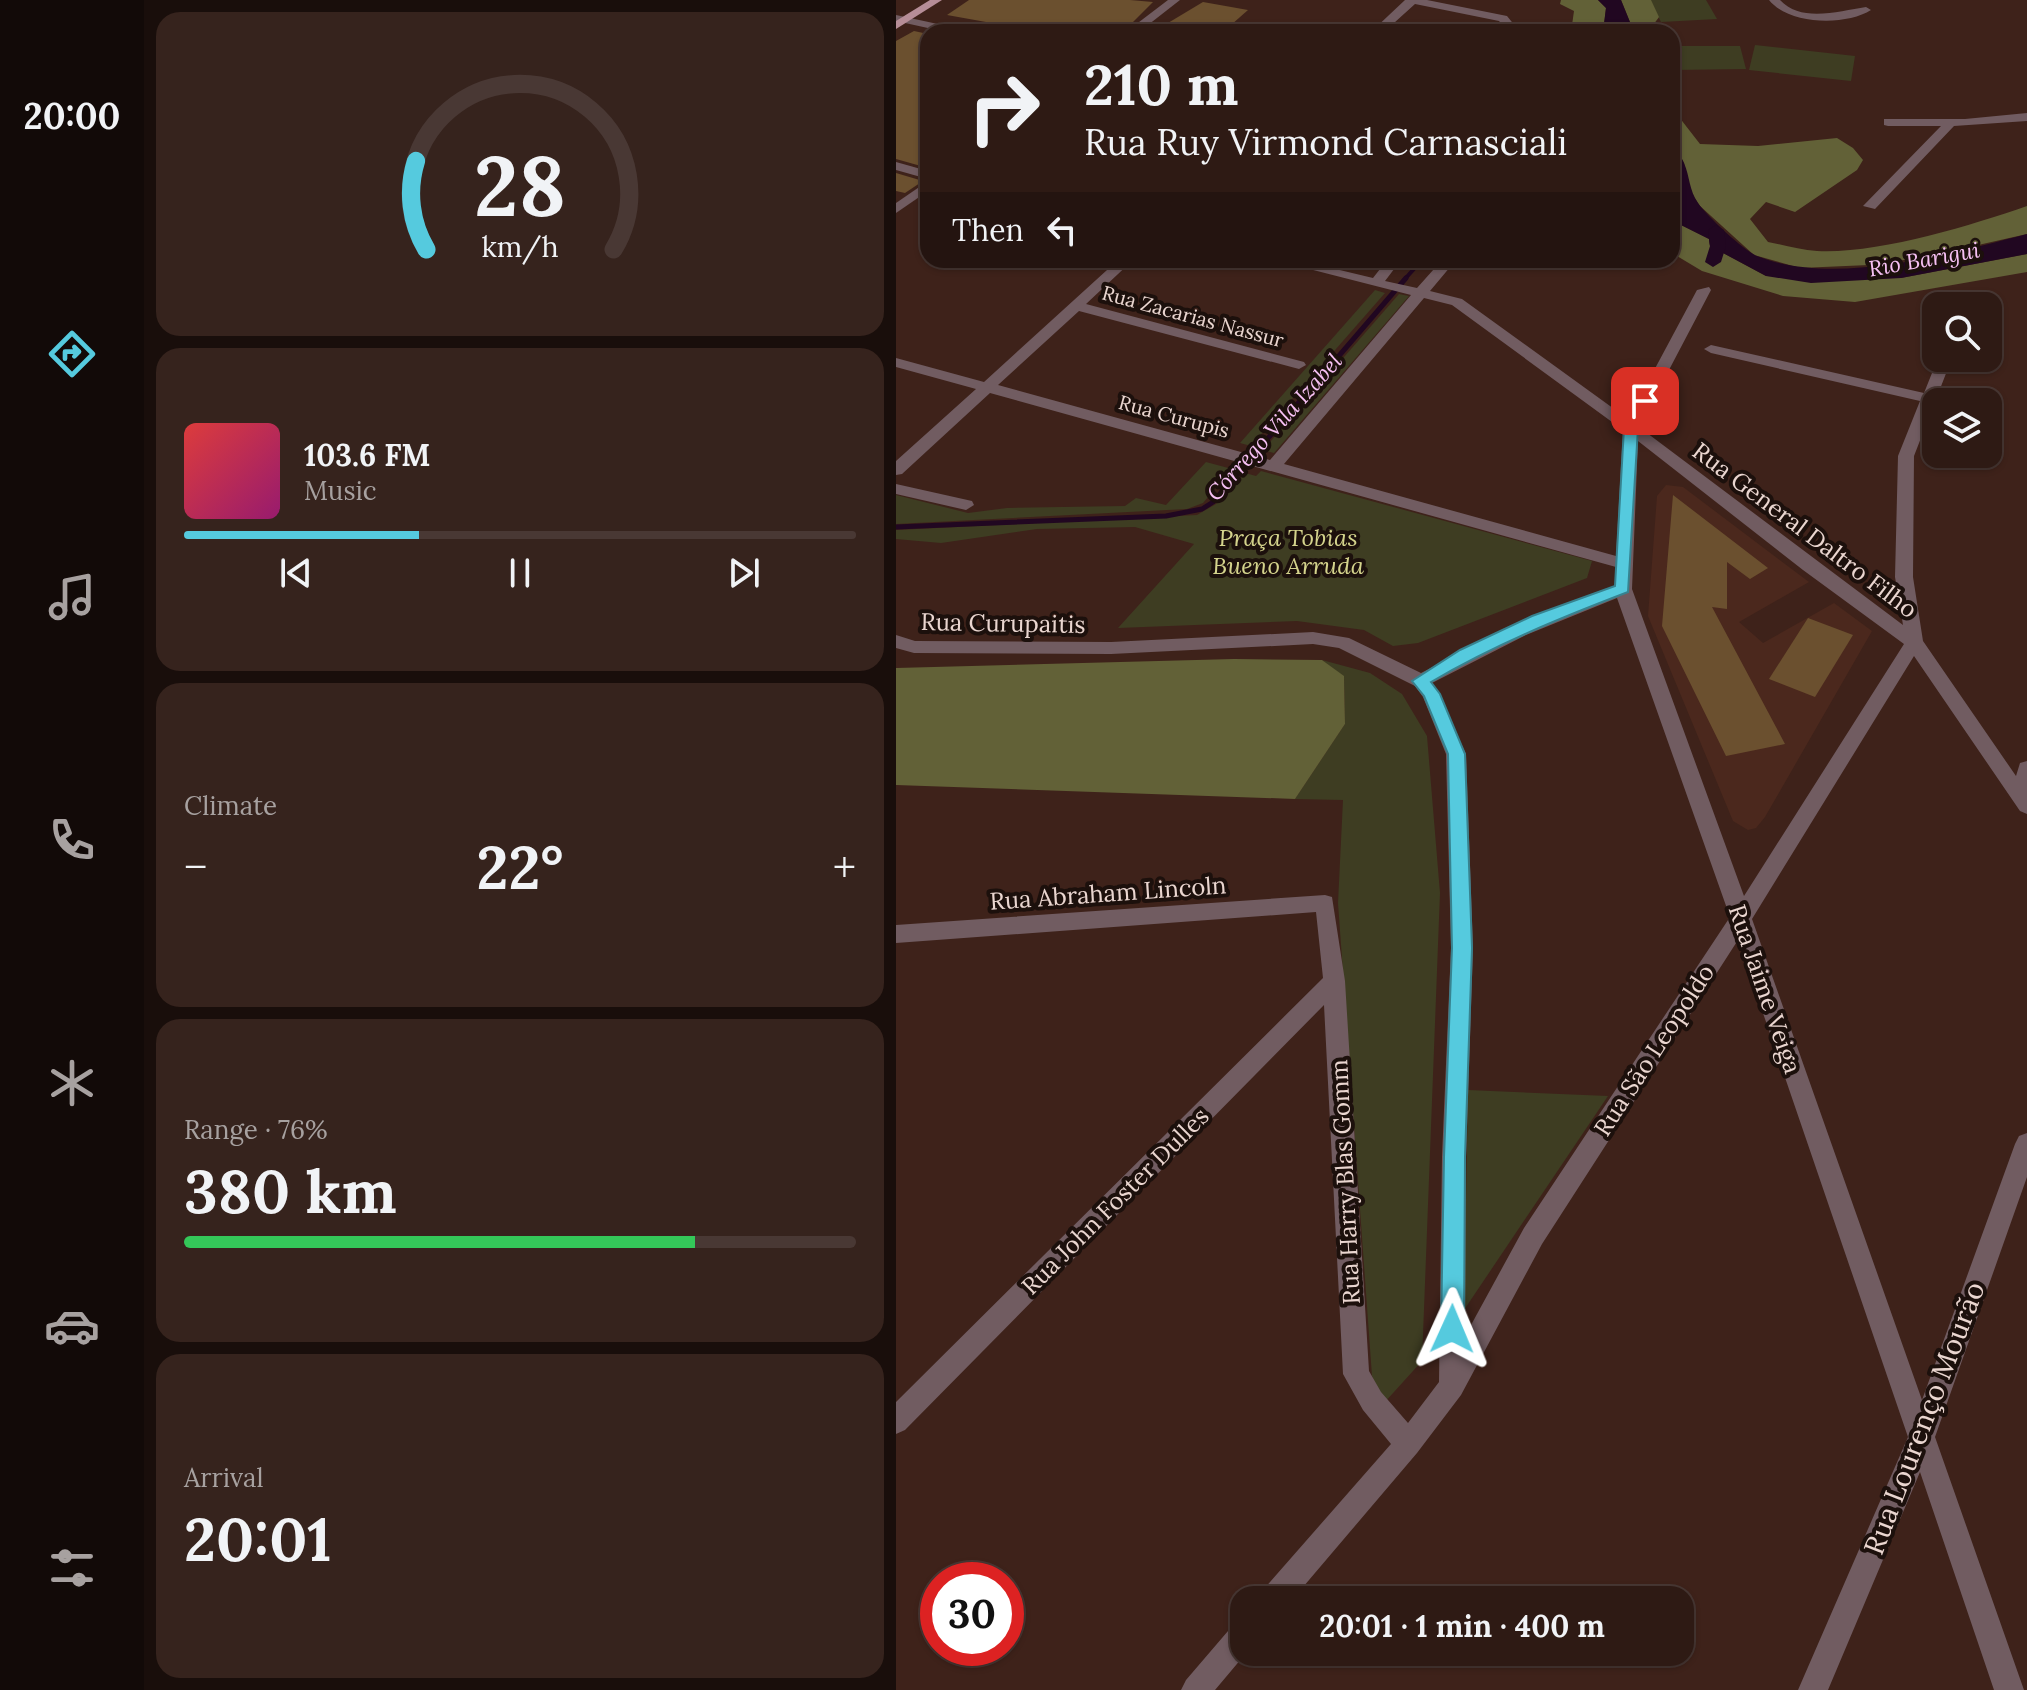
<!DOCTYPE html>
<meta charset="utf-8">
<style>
body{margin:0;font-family:Lora,serif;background:#36231d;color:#f1f3f6;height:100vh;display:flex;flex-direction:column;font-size:30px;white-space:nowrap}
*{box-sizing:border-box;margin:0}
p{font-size:26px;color:#a7a1a0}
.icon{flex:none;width:44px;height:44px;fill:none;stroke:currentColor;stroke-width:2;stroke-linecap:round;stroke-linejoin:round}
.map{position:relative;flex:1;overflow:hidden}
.panel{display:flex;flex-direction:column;gap:12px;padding:12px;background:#190e0b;width:752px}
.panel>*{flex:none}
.top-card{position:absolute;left:24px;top:24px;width:760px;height:244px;border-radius:24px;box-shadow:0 2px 6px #0004,0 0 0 2px #493834;background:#2e1a14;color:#f1f3f6;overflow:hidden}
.fabs{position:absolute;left:1026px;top:292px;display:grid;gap:16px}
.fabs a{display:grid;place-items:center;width:80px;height:80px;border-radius:16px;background:#2e1a14;box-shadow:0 2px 6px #0004,0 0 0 2px #493834;font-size:40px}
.speed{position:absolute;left:24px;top:1562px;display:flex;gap:16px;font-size:40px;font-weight:700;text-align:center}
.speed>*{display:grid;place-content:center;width:104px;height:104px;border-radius:50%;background:#2e1a14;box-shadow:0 2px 6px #0004,0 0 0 2px #493834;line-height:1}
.speed .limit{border:12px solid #d22;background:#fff;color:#111}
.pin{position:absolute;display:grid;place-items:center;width:68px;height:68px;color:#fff;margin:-34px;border-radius:16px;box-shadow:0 4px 12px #0006}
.me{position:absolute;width:88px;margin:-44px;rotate:1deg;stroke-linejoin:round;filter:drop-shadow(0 0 6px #0008)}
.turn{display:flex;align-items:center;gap:28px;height:168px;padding:0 32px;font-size:36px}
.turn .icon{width:104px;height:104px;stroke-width:2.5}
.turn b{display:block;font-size:56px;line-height:68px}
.then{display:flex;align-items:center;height:76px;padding:0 32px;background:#0003;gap:16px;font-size:30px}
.big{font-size:60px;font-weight:700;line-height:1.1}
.panel .tile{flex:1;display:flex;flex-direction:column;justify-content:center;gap:12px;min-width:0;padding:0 28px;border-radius:24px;background:#36231d}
.panel .dial{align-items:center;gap:0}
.dial svg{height:208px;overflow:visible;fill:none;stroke:#493834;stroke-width:7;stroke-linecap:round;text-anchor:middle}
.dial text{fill:#f1f3f6;stroke:none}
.song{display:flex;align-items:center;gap:24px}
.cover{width:96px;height:96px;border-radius:12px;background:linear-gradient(135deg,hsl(0 70% 55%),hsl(320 70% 35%))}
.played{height:8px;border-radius:4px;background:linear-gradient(90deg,#55cade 35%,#493834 35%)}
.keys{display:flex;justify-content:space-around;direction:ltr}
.heat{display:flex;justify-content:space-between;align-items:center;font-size:44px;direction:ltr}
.charge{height:12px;border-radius:6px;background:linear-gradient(90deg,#34c759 76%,#493834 0)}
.trip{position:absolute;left:334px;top:1586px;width:464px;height:80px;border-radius:24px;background:#2e1a14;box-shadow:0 2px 6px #0004,0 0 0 2px #493834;font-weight:700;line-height:80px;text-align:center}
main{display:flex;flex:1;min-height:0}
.tabs{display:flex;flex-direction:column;width:144px;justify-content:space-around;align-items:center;background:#120a08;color:#a7a1a0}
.tabs .icon{width:56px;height:56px}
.tabs .active{color:#55cade}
.tabs b{font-size:36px;color:#f1f3f6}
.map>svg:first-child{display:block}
</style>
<main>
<nav class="tabs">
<b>20:00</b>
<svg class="icon active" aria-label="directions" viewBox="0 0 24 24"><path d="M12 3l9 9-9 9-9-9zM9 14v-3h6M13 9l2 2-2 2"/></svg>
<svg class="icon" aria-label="music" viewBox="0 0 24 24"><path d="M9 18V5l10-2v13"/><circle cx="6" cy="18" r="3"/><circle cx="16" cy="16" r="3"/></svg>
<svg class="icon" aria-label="phone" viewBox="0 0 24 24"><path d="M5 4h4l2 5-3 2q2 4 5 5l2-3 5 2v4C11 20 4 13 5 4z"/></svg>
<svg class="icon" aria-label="climate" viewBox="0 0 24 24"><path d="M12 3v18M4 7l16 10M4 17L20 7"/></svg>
<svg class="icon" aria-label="car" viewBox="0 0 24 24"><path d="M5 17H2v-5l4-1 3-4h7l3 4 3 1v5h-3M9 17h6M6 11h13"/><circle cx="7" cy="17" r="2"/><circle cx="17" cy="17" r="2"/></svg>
<svg class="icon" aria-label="filters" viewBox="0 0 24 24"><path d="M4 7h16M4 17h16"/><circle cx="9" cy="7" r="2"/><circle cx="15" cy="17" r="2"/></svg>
</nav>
<section class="panel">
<div class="tile dial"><svg viewBox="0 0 100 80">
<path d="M14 69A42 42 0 1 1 86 69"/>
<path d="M14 69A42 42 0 0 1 10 35" stroke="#55cade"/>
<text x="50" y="56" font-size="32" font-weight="700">28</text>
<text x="50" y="72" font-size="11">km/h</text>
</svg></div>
<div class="tile">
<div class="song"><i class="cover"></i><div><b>103.6 FM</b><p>Music</p></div></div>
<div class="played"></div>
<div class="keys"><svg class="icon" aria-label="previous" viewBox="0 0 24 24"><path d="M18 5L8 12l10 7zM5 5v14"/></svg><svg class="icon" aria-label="pause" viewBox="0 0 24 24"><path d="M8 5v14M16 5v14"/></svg><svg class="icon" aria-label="next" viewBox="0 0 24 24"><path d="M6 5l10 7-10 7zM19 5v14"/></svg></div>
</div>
<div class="tile"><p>Climate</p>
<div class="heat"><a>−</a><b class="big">22°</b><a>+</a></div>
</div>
<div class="tile"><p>Range · 76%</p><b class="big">380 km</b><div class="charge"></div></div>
<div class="tile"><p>Arrival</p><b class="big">20:01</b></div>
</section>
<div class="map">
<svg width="1131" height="1690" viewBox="0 0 1131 1690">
<rect width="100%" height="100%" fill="#3e221a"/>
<path fill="#4b281d" d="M770 485 787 487 913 582 843 622 867 643 938 603 976 631 869 817 860 828 852 830 837 821 752 616 761 496Z"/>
<g fill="#3e3d22">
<path d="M754 0H810L821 19 765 22Z"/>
<path d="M859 45 959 56 955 81 853 70Z"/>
<path d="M776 46H844L850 69 776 70Z"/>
<path d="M479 290 489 293 355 446 344 443Z"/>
<path d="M503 294 513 296 378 453 367 450Z"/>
<path d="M310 462 336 469 307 503 291 509 0 524V495L72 513 111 508 229 506 240 498 270 505Z"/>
<path d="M365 471 696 561 691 578 522 643 497 646 468 630 401 621 222 628 298 544 239 527 141 529 45 543 0 539V530L301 515 320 504 349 473 360 476Z"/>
<path d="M426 660 474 673 506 694 531 736 544 893 526 1361 488 1403 476 1376 442 903 447 800 399 799 449 724 448 677Z"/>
<path d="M572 1090 712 1096 568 1310Z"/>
</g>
<g fill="#626137">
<path d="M665 0H702L710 8 707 32H675L678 11 664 4Z"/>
<path d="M725 0H755L763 17 752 32H738Z"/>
<path d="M776 108 804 144 862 146 941 138 957 148 967 160 961 170 899 212 870 202 854 219 872 242C888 245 905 250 921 251 982 254 1073 226 1131 206V234L1029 257 973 265 904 268 858 255 804 206 794 191 788 163 776 142Z"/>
<path d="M776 217 781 223 813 239 814 246 870 276 1005 278 1131 254V272L959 302 887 296 806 271 776 253Z"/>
<path d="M338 659 426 660 448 676 449 724 399 799 0 785V668Z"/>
</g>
<g fill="#210721">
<path d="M702 0H725L738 32H707L710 8Z"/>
<path d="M776 142C780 149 785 156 788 163 794 177 793 190 802 203 811 216 847 250 861 256 938 287 1054 254 1131 234V254L1005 278 915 283 870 276 814 246 813 239 781 223 776 217Z"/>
</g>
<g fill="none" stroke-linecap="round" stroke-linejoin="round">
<path stroke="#210721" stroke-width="4" d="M508 280 526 260"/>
<path stroke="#210721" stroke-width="5" d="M0 527 270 516 306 509 317 502 510 278"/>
<path fill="#210721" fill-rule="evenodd" d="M820 225 828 230 830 246 825 262 817 267 809 262 814 246 812 230Z"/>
</g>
<g fill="#6b502f">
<path d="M73 0H234L257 2 227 32H145L51 15Z"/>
<path d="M307 2 352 10 327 32H257Z"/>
<path d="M18 31 32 34V168L0 159V41Z"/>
<path d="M0 173 27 181 9 193 0 191Z"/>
<path d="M777 495 872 568 854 579 831 562V609L816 607 889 744 830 756 766 626Z"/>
<path d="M912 618 957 635 919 697 873 679Z"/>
</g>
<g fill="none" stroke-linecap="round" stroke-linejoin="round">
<g fill="#715c61" fill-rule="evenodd">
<path d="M272 0H284L243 32H230Z"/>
<path d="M509 0H531L611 16 624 32H612L603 21 519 4 488 32H475Z"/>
<path d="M873 0H884C905 23 943 11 970 7L975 10C950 26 893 25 873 0Z"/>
<path d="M0 15 65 29 71 32H50L0 21Z"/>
<path d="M1131 113V121L1058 126 979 209 967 206 1045 126H992L988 125V119H1069Z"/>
<path d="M0 162 32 171V179L0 170Z"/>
<path d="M32 181V191L0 213V203Z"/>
<path d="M222 260H237L190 304 408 362 410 365 403 369 183 311 102 385 374 460 515 295 378 260H402L477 278 491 260H505L489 281 521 288 546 260H560L534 291 566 299 732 419 801 290 813 287 815 290 743 427 1007 625 999 577 1002 456 1024 401 815 353 808 349 815 345 1028 393 1042 358H1056L1018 456 1017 577 1027 641 1120 776 1124 763 1131 761V814L1124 811 1018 656 856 919 1026 1400 1119 1144 1123 1136 1131 1133V1177L1039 1437 1128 1690H1098L1024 1472 932 1690H902L1012 1437 842 940 646 1244 565 1395 521 1453 396 1600H363L367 1590 495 1444 467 1410 447 1374 428 1005 9 1430 0 1434V1402L427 978 420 912 0 943V925L429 895 436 897 449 981 473 1371 485 1392 512 1423 543 1382 546 1157 555 948 550 754 527 697 519 686 443 648 417 644 215 654 18 653 0 648V635L19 641 215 642 417 632 453 638 525 673 618 626 719 586 720 567 94 393 6 474 0 475V461L80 389 0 367V358L88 382ZM528 298 556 305 727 430 720 556 388 464ZM742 441 907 570 1008 644 848 896 736 589ZM721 598 834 917 628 1228 569 1336 570 1157 577 948 570 754 536 683 630 635Z"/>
<path d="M0 484 76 501 78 505 70 510 0 494Z"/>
<path d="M348 1620V1652H351L319 1690H285L290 1680 338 1624Z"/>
</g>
<path fill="#b68d97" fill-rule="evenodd" d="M34 0H46L0 29V21Z"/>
</g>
<path fill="#55cade" stroke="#378390" stroke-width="2" d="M749 397 756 401 742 428 732 592C664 618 598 645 535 682L544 694 569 754 576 948 569 1157 568 1329 564 1337 556 1340 548 1337 545 1329 548 1157 556 948 552 754 528 696 516 681 564 650 636 616 719 586 728 428 742 401Z"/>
<g text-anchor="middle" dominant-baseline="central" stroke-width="8" stroke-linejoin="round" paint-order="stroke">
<g font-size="20" fill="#ead6d0" stroke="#1c100c">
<text transform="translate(297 316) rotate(15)">Rua Zacarias Nassur</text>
<text transform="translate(278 416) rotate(15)">Rua Curupis</text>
</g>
<g font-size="22" font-style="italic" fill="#f7c1f4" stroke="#1c100c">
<text transform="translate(1028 259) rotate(-10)">Rio Barigui</text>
<text transform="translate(378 427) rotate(-48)">Córrego Vila Izabel</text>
</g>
<g font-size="24" fill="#ead6d0" stroke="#1c100c">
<text transform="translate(909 530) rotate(37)">Rua General Daltro Filho</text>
<text transform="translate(107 623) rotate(1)">Rua Curupaitis</text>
<text transform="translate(212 893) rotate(-4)">Rua Abraham Lincoln</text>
<text transform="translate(869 989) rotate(71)">Rua Jaime Veiga</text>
<text transform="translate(758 1050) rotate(-57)">Rua São Leopoldo</text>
<text transform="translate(449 1182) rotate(-93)">Rua Harry Blas Gomm</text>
<text transform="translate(219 1201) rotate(-45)">Rua John Foster Dulles</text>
</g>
<g font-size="24" font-style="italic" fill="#d4d38c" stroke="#1c100c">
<text x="392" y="537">Praça Tobias<tspan x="392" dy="28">Bueno Arruda</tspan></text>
</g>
<g font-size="28" fill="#ead6d0" stroke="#1c100c">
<text transform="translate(1028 1418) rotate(-69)">Rua Lourenço Mourão</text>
</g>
</g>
</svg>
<div class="fabs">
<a><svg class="icon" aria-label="search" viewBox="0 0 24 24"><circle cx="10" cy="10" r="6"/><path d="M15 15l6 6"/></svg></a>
<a><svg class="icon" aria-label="layers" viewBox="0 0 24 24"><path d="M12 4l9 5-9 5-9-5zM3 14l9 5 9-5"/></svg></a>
</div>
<div class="speed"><div class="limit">30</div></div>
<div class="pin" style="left:749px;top:401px;background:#d93025"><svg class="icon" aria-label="arrive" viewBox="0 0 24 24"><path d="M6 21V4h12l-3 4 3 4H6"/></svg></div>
<svg class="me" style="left:556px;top:1329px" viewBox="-20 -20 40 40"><path d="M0-17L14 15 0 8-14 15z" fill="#55cade" stroke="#fff" stroke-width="4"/></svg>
<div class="trip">20:01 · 1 min · 400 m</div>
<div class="top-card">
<div class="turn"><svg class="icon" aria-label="right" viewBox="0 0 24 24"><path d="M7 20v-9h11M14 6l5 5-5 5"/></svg><div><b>210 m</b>Rua Ruy Virmond Carnasciali</div></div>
<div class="then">Then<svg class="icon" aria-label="left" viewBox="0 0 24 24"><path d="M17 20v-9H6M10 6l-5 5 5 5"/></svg></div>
</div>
</div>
</main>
